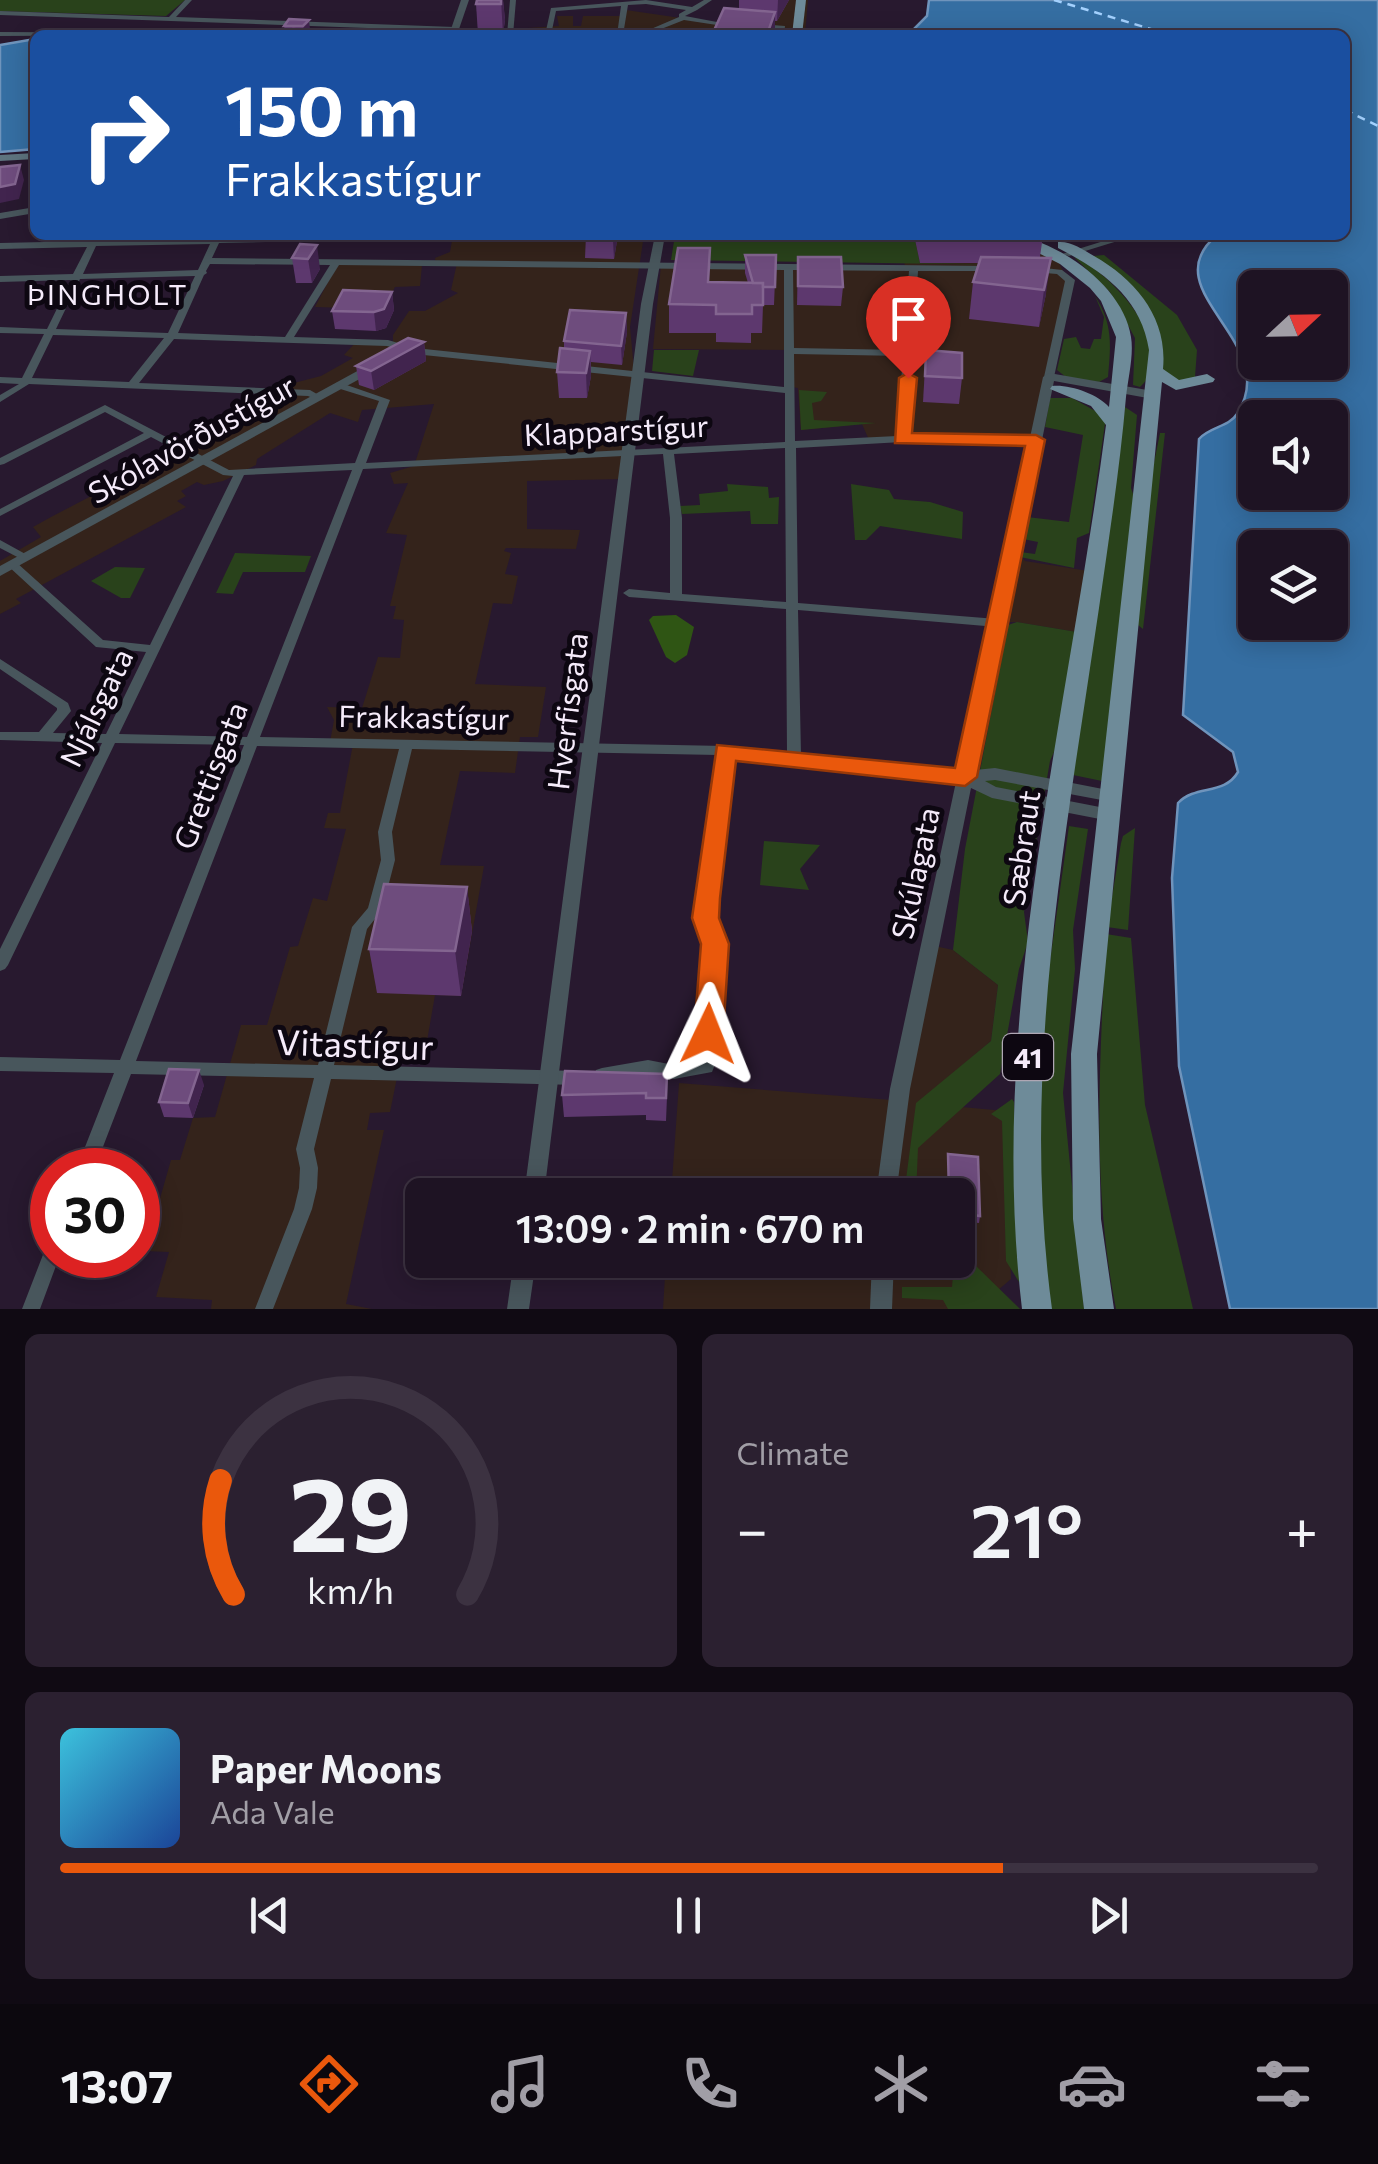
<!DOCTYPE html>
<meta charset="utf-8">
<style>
body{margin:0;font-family:Commissioner,sans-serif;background:#2b2030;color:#f1f3f6;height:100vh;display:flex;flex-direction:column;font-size:38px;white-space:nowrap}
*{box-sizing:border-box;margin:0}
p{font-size:32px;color:#a19ea6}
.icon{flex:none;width:55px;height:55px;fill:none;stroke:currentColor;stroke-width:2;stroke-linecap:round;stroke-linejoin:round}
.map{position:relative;height:1309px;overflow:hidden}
.drawer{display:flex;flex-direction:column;gap:25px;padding:25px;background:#100a13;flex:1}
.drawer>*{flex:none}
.banner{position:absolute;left:30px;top:30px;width:1320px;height:210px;border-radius:15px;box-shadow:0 5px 25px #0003,0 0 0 2px #3c3241;background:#1a4fa0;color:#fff;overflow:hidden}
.needle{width:65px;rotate:68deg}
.buttons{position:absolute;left:1238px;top:270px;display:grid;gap:20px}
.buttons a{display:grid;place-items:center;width:110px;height:110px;border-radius:15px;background:#1e1323;box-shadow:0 5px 25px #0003,0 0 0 2px #3c3241;font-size:50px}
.speed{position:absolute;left:30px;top:1148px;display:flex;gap:20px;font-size:50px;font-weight:700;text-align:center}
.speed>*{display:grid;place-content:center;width:130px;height:130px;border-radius:50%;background:#1e1323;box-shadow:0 5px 25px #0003,0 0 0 2px #3c3241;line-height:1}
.speed .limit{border:15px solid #d22;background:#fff;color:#111}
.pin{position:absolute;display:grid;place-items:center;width:85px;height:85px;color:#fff;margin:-102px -42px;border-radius:50% 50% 50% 0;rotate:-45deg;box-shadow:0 0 10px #0007}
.pin .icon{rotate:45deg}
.me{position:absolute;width:110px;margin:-55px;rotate:2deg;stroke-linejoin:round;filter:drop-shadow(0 0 8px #0008)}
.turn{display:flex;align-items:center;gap:35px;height:210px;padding:0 30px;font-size:45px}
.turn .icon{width:130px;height:130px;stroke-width:2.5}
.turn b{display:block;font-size:70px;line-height:85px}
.big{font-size:75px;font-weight:600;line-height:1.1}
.drawer .card{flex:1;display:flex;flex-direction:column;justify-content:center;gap:15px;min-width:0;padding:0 35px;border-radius:15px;background:#2b2030}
.drawer .dial{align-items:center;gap:0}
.dial svg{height:260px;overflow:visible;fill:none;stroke:#3c3241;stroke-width:7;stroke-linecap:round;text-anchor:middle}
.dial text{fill:#f1f3f6;stroke:none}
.song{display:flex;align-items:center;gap:30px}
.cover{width:120px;height:120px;border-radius:15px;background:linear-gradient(135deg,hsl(190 70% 55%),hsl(220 70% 35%))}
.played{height:10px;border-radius:5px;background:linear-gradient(90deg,#ea580c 75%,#3c3241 75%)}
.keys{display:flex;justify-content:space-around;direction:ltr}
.heat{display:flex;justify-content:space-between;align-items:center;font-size:55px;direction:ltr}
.drawer .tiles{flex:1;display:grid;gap:25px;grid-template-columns:1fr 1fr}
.card:last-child{grid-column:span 2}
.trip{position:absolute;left:405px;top:1178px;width:570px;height:100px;border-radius:15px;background:#1e1323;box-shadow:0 5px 25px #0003,0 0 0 2px #3c3241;font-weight:600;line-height:100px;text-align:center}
.dock{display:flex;height:160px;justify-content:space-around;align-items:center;background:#0c080e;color:#a19ea6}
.dock .icon{width:70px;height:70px}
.dock .on{color:#ea580c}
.dock b{font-size:45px;color:#f1f3f6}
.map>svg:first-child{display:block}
</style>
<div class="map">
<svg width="1378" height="1309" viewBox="0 0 1378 1309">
<rect width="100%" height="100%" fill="#28192f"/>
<g fill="#34231b">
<path d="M753 0H808L805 35H511L512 29 559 26 557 16H573V26H581L583 16H624L626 10 715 23Z"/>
<path d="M453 235H644L630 327 634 370 622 479 527 481V529L580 530 576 549 506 548 504 551 511 553 505 574 518 576 512 604 493 603 475 684 546 687 538 737H520L515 773 460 771 440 865 484 866 461 996 435 995 423 1064 400 1063 390 1112 370 1113 367 1130H384L346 1304 372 1309H211L212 1300 156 1297 169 1252 145 1251 171 1160H180L193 1118 215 1117 241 1025H267L290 947 298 946 313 898 327 901 346 829 324 828 328 813H340L353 744 330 742 334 720 327 707 362 708 378 657 400 658 404 620 393 619 396 606H390L407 535 386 533 408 483 394 484 390 473 414 466 434 404 362 410 358 422 330 413 257 459 256 465 223 481 204 485 197 482 181 491 186 496 177 501 186 507 16 599 21 603 0 614V561L41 537 33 527 51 517 266 405 257 401 261 392 287 393 290 384 321 376 353 358 344 355 356 342 393 344V335L409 311H425L458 293 451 290 457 263H436L435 258 450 252Z"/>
<path d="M901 235H1001L1047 253 1059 263 1067 279 1032 437 1007 434 869 440 862 424 801 430 798 388 792 387V350L653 349 661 265 905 267Z"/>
<path d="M338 263 422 265 420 286 395 287 383 309 315 307Z"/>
<path d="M1015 549 1025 561 1101 573 1077 632 1017 622H993Z"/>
<path d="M935 946 953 950 998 985 991 1041 918 1103 1005 1111 1011 1279 997 1291 1000 1309H663L666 1260H958V1195H671L679 1083 904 1101Z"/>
</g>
<g fill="#29421b">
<path d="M0 0H185L166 16 0 11Z"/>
<path d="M675 235H914L920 263 1023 265 671 260Z"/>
<path d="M1104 255 1177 315 1197 350 1195 377 1175 383 1162 371C1164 309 1136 293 1093 256Z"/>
<path d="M1074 257C1110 271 1183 350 1140 387L1133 385 1135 338 1110 292Z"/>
<path d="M1095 296C1113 324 1111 345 1108 377L1099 382 1066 377 1057 370 1064 339 1076 337 1081 348 1090 349 1094 339H1101L1104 317Z"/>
<path d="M654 350H699L693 376 652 371Z"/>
<path d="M799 390 827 392 821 401 812 403 814 420 876 423 801 430Z"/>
<path d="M1050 398H1072L1106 417 1089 533 1077 538 1074 568 1020 557V552L1035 554 1038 542 1023 539 1027 517 1069 522 1083 435 1045 427Z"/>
<path d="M1125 407 1137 415 1131 488 1135 500 1102 781 1073 775Z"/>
<path d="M1160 433H1165L1143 629 1138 625 1146 503Z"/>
<path d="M727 484 768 487 769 498 779 497 778 524H751L750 511 682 514 680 506 700 505 699 494 728 491Z"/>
<path d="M851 484 889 490 894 499 930 502 963 512 962 539 880 526 866 540H855Z"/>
<path d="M235 553 311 556 305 572H243L233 594 216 593Z"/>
<path d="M115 567 145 568 130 598H121L91 581Z"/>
<path d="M1017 622 1077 632 1065 727 1050 761 1024 912 1028 942 1019 969 1000 1074 918 1148 916 1195H904L916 1103 991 1041 998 985 953 950 965 849 1008 625Z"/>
<path d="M1069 826 1088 829 1073 930 1075 969 1063 1093 1084 1309H1050L1034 1213 1043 1011Z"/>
<path d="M1135 828 1128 930 1107 927 1121 843 1123 836Z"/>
<path d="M764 841 820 845 800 869 809 890 760 885Z"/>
<path d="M1106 934 1131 938 1145 1105 1193 1309H1116C1091 1184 1100 1060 1106 934Z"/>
<path d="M1012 1099 1014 1102 1019 1282 1006 1261 1002 1121 991 1114Z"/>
<path d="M963 1261 975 1265 1020 1309H948L943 1300 902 1298V1287H952L953 1275H965Z"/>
</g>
<path fill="#2f5514" d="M676 615 694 627 687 655 675 663 666 657 649 620 653 616Z"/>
<g fill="#356ea2" stroke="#6f94bc" stroke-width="2.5" fill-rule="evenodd">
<path d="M929 0H1378V1309H1230L1179 1066 1172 878 1178 803C1196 784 1224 796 1238 772L1233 752 1183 715 1199 439C1209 427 1229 427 1237 414 1284 342 1150 291 1217 235H1345V35H908L927 16ZM1255 288H1330V362H1255ZM1255 418H1330V492H1255ZM1255 548H1330V622H1255Z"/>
<path d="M35 39V149L0 152V45Z"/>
</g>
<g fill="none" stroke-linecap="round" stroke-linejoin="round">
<g stroke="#a4d1fe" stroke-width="2.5" stroke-dasharray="8 6" stroke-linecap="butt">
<path d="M1054 0 1171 35"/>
<path d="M1345 110 1378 126"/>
</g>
<g fill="#48565c" fill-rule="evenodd">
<path d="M185 0H192L176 17 455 27 462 35H456L453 31 0 15V11L169 17Z"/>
<path d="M510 0H516L513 35H507Z"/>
<path d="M646 0 692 7 704 0H712L697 10 685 16 733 25 730 27 684 20 646 35H637L679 17V14L686 10 646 4 628 5 623 35H617L621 6 556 11 551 35H545L551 8Z"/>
<path d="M760 24 785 26 784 35H778L779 29 758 27V25Z"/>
<path d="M0 32 183 33 186 35 0 36Z"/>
<path d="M35 207V213L0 219V213Z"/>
<path d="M93 235H101L98 241 352 235H465L461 238 219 243 212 258 991 266 994 267V271H918L913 351 915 353 913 355 907 436 1035 438 1040 441 1035 444 902 442 796 448 798 603 997 619 1003 623 997 627 798 610 801 755 965 772 970 774 972 777 970 780 965 782 731 756 712 918 723 944 714 1067 712 1072 674 1079 648 1074 602 1082 596 1080 594 1075 596 1070 602 1068 648 1060 674 1065 698 1062 707 944 698 918 718 755 412 749 392 832 395 860 382 910 367 929 334 1065 577 1071 583 1073 585 1078 583 1083 577 1085 331 1079 314 1149 318 1168 317 1188 312 1209 273 1309H255L294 1209 299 1188 300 1168 296 1149 314 1078 131 1074 94 1170H76L114 1073 0 1071V1057L120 1060 244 745 115 743 8 965 5 969 0 971V949L102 743 0 740V732H39L57 710V708L0 669V659L68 703 71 711 53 733 106 734 146 652 96 647 7 565 9 563H17L103 640 150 645 233 476 223 475 151 437 0 516V509L144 433 105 412 4 464 0 465V458L105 405 229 470 355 463 379 401 334 387 333 385 338 382 390 400 366 463 785 442V393L414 354 387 346 174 339 139 383 310 390 322 397 317 400 308 396 29 384 0 402V395L19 384 0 383V377L22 378 44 334 0 333V327L47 329 71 280 0 282V276L73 274 87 247 0 249V243L90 241ZM210 244 198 270 83 274 96 246ZM210 264 330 265 285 337 178 333 204 275 207 273 206 271ZM339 265 784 270V387L415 348 388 340 294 337ZM793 270 909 271 903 350 794 348ZM195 276 168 333 56 329 80 279ZM53 335 164 338 129 382 32 378ZM794 354 903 356 897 436 795 441ZM785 448 786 602 682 594V518L674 454ZM663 454 670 518V593L629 589 623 593 629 597 786 609 787 753 725 746 260 737 363 469ZM352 470 247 737 119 734 244 475ZM257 746 399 749 378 832 381 860 368 908 352 927 318 1065 136 1061Z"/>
<path d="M1123 235H1137L1069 256 1062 254Z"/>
<path d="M1036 267 1062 270 1075 280 1054 377 1049 380 1044 377 1065 281 1057 274 1033 272 1032 270Z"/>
<path d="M0 540 29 556 31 558 25 561 0 548Z"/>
<path d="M52 1245V1255H60L40 1309H22L46 1247Z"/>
</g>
<g fill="#48565c" fill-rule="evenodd">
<path d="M461 0H469L459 29 455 31 451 29Z"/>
<path d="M655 235H665L653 304 544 1195H524L641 304Z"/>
<path d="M372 363 378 367 376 370 0 576V566Z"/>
<path d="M1049 373 1153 391 1159 395 1153 399 1054 381 975 770 995 768 1113 791 1115 795 1113 799 1107 801 995 780 985 781 996 787 1105 808 1111 810 1113 814 1111 818 1105 820 992 798 971 788 910 1089 896 1195H876L890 1089 1043 377Z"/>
<path d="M514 1260H536L529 1309H507Z"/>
<path d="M872 1260H894L892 1309H870Z"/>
</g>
<path fill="#5e747f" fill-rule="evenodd" d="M35 153V159L0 161V155Z"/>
<g fill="#6e8b99" fill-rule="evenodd">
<path d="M796 0H806L802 35H792Z"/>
<path d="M1003 235C1052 235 1124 285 1131 337 1134 355 1128 378 1126 397 1120 467 1109 538 1099 608 1065 840 1020 1074 1052 1309H1022C987 1015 1068 716 1106 425L1091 406 1050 389 1052 386C1069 384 1098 394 1109 407L1116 337 1101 301 1090 288 1060 264Z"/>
<path d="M1058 242C1071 241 1082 249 1094 256 1136 280 1168 318 1163 369L1179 380 1207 374 1215 379 1213 382 1176 390 1162 382 1097 1054 1101 1219 1114 1309H1084L1073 1219 1071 1054 1149 350C1141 298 1103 271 1058 248Z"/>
</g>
</g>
<g fill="#5d386e">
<path d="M503 0 505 20 503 34H478L476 4Z"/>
<path d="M739 0H789L777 21H775V32L739 9Z"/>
<path d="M289 19 310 30 325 35H286L284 26Z"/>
<path d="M586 235H618L614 259 585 258Z"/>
<path d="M914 235H1043L1040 257 1046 294 1039 327 969 319 973 282 979 263H920Z"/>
<path d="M300 244 320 269 312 283H296L292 258Z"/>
<path d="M745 255H776L774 305H763L762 333H751V343L716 342V333H669V304L710 282 748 283 745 273Z"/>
<path d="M798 257 843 287 841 306 797 305Z"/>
<path d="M392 292 394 310 386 328 376 331 335 329 332 311Z"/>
<path d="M626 313 627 332 622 365 591 362V376L587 398H559L557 372 564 348V341Z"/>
<path d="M424 342 426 361 374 390 359 385 356 366Z"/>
<path d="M926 350 962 378 959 404 923 402Z"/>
<path d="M467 887 472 931 461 996 377 993 369 949Z"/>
<path d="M565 1071 667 1097 666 1121 646 1120V1115L564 1117 562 1095Z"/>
<path d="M204 1085 193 1118 164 1117 159 1102Z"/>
<path d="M948 1154 980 1216 979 1223 958 1221V1195H948Z"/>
</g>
<g fill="#41244e">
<path d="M501 0H503L505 20 503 34Z"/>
<path d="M778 0H789L777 21Z"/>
<path d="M775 12V32L774 35H768Z"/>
<path d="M309 20 310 30 305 35 303 26Z"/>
<path d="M20 165 24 180 19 199 0 203V187Z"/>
<path d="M614 235H618L614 259 613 240Z"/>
<path d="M317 245 320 269 312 283 308 259Z"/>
<path d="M1051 258 1046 294 1039 327 1044 290Z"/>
<path d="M392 292 394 310 386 328 376 331 374 312Z"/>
<path d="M626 313 627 332 622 365 621 346Z"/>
<path d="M424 342 426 361 374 390 371 371Z"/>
<path d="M590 351 591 376 587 398 586 373Z"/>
<path d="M467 887 472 931 461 996 455 951Z"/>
<path d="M199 1070 204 1085 193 1118 188 1103Z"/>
</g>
<g fill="#6e4c7d" stroke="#836590" stroke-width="2.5">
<path d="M477 0H501V4H476Z"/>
<path d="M724 8 775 12 768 32 771 35H712Z"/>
<path d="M289 19 309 20 303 26H284Z"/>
<path d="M293 29 324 31 321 35H288Z"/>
<path d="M377 30H417L416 35H373Z"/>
<path d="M20 165 15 184 0 187V167Z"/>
<path d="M586 235H614L613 240H585Z"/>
<path d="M300 244 317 245 308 259 292 258Z"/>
<path d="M678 248H710L708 282 763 283V305H752V314H716V305L669 304Z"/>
<path d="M745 255H776L775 287H763V283H753Z"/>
<path d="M798 257H841L843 287 798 286Z"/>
<path d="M981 257 1051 258 1044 290 973 282Z"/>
<path d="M343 290 392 292 384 309 374 312 332 311Z"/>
<path d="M570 310 626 313 621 346 564 341Z"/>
<path d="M408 338 424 342 371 371 356 366Z"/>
<path d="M560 348 590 351 586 373 557 372Z"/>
<path d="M926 350 962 353V378L925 376Z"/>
<path d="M384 884 467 887 455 951 369 949Z"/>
<path d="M169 1069 199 1070 188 1103 159 1102Z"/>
<path d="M565 1071 667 1074 666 1098H646V1093L562 1095Z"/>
<path d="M948 1154 978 1157 980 1216 958 1213V1195H949Z"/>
</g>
<path fill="#ea580c" stroke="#983908" stroke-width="2.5" d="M908 373 917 378 912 433 1036 435 1045 440 977 777 965 786 736 761 720 898 719 918 729 944 723 1034 719 1043H698L694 1034 701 944 692 918 717 745 955 768 1025 446 895 443 899 378Z"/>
<g text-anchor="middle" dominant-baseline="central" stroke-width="10" stroke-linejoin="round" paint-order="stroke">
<g font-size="28" letter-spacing="2.5" fill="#f5ebfa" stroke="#0d0711">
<text x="108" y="294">ÞINGHOLT</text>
</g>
<rect fill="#0d0711" stroke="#afa7b4" stroke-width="2.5" x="1003" y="1034" width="50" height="46" rx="8"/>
<g font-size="28" font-weight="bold" fill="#f5ebfa">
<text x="1028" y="1057">41</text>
</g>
<g font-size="30" fill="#f5ebfa" stroke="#0d0711">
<text transform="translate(616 429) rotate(-3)">Klapparstígur</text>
<text transform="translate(191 438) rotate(-29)">Skólavörðustígur</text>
<text transform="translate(95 707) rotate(-64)">Njálsgata</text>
<text transform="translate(566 711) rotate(-83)">Hverfisgata</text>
<text transform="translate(424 716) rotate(1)">Frakkastígur</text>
<text transform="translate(209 775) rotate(-69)">Grettisgata</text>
<text transform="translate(1020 848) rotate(-82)">Sæbraut</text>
<text transform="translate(914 873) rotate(-78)">Skúlagata</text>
</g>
<g font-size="35" fill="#f5ebfa" stroke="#0d0711">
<text transform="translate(355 1043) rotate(2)">Vitastígur</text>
</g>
</g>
</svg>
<div class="buttons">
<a><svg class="needle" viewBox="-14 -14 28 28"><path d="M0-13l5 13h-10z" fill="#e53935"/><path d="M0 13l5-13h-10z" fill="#a19ea6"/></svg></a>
<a><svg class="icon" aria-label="sound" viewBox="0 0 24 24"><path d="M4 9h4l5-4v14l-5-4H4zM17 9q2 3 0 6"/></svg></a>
<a><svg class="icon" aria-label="layers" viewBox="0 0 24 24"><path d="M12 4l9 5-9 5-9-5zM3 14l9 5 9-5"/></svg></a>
</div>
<div class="speed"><div class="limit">30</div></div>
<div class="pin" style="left:908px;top:378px;background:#d93025"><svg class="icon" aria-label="arrive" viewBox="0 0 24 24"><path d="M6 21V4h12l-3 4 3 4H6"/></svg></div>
<svg class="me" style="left:708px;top:1034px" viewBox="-20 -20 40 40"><path d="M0-17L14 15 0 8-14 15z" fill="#ea580c" stroke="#fff" stroke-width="4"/></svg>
<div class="trip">13:09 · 2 min · 670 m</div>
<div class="banner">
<div class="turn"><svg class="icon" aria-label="right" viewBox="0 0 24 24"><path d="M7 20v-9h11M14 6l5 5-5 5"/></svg><div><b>150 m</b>Frakkastígur</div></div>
</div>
</div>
<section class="drawer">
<div class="tiles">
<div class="card dial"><svg viewBox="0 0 100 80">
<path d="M14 69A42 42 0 1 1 86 69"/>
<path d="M14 69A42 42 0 0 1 10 34" stroke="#ea580c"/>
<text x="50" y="56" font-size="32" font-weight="700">29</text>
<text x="50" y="72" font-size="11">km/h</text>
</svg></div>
<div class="card"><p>Climate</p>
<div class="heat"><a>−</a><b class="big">21°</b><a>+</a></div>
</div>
<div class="card">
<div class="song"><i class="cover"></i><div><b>Paper Moons</b><p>Ada Vale</p></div></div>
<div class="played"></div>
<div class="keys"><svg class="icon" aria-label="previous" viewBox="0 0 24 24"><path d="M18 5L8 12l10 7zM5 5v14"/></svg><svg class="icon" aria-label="pause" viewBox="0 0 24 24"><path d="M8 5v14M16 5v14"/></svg><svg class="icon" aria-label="next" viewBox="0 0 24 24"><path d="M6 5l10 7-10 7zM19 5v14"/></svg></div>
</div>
</div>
</section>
<nav class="dock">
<b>13:07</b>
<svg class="icon on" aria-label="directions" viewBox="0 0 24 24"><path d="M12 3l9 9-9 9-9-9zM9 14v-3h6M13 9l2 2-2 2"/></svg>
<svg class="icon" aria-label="music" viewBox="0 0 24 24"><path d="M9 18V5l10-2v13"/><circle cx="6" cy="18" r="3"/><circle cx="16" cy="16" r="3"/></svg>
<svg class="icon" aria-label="phone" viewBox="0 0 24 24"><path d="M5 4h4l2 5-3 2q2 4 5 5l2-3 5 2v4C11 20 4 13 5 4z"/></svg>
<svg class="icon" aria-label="climate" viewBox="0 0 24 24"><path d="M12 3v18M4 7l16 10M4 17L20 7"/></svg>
<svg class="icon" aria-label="car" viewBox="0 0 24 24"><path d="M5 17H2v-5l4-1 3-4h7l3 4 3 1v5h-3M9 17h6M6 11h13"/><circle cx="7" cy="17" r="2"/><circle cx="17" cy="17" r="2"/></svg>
<svg class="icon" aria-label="filters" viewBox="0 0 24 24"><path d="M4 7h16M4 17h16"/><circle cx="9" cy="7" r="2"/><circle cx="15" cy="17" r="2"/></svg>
</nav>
